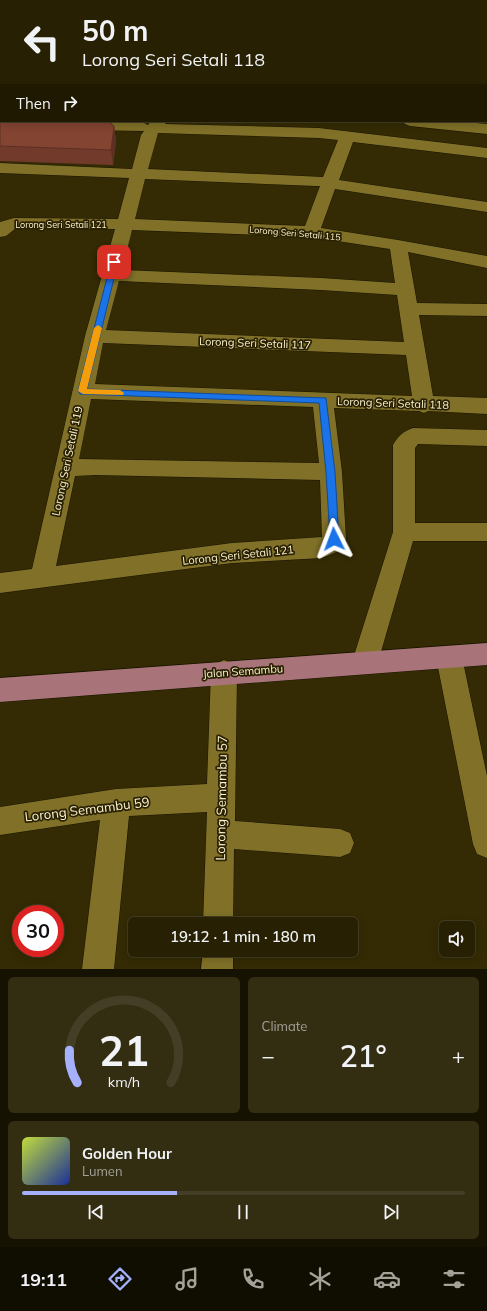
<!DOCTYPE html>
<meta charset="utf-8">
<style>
body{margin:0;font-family:Mulish,sans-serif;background:#332d12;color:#f1f3f6;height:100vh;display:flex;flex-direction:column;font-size:15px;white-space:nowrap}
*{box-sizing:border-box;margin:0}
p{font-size:13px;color:#a4a39a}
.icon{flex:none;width:22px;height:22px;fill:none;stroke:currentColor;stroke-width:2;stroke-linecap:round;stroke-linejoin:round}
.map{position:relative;height:969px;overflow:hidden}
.details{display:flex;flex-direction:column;gap:8px;padding:8px;background:#151202;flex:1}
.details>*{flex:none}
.hud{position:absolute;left:0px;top:0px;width:487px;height:122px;box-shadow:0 2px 10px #0003,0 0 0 1px #433e25;background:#272003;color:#f1f3f6;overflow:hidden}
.fabs{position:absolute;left:439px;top:921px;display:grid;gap:8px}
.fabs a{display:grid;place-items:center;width:36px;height:36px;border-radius:6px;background:#272003;box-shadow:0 2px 10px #0003,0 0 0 1px #433e25;font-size:20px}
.speed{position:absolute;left:12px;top:905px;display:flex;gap:8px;font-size:20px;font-weight:700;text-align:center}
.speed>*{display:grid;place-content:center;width:52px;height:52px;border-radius:50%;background:#272003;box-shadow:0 2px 10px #0003,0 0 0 1px #433e25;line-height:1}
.speed .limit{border:6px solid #d22;background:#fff;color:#111}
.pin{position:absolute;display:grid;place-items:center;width:34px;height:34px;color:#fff;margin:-17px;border-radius:8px;box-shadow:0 2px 6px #0006}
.me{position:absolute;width:44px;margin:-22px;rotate:357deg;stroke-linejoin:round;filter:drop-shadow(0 0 3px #0008)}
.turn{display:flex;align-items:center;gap:14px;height:84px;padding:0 16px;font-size:18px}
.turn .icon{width:52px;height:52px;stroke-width:2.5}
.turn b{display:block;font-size:28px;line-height:34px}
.then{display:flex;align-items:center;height:38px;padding:0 16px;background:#0003;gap:8px;font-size:15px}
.big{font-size:30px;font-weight:600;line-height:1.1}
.details .tile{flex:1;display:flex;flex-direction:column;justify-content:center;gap:6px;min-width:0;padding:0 14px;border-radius:6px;background:#332d12}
.details .dial{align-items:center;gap:0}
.dial svg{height:104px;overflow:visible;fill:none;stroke:#433e25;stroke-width:7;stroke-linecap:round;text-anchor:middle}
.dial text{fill:#f1f3f6;stroke:none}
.song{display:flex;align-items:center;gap:12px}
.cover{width:48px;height:48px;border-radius:6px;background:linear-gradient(135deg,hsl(70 70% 55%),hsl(230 70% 35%))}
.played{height:4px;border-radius:2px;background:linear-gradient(90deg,#a5b1fc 35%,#433e25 35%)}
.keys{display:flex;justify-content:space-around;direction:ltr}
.heat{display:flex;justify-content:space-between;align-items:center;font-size:22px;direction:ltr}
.details .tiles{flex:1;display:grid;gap:8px;grid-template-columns:1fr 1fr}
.tile:last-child{grid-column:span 2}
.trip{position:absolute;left:128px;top:917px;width:230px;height:40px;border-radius:6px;background:#272003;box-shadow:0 2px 10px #0003,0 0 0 1px #433e25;font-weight:600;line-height:40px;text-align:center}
.dock{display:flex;height:64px;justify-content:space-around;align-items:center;background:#100d01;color:#a4a39a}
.dock .icon{width:28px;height:28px}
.dock .selected{color:#a5b1fc}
.dock b{font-size:18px;color:#f1f3f6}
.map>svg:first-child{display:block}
</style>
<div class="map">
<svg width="487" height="969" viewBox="0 0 487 969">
<rect width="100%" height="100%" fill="#342b04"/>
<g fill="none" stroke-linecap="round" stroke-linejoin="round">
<defs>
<g id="minor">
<path d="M0 18H1L0 27Z"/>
<rect x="486" y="25" width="1" height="8"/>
<rect x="0" y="56" width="1" height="8"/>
<rect x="486" y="59" width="1" height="8"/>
<rect x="486" y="102" width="1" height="8"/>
<path d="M83 121 142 122 148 125 151 121H167L165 124 319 128 487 148V158L353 142 339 180 487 202V212L335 189 321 228 398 240 487 256V268L408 252 417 303 487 304V316L419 315 433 396 487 398V414L428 411 424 413 419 411 334 408 342 472 346 539 339 551 322 558 232 563 0 593V573L32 569 85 336 115 229 16 228 6 236 0 237V222L14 218 118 219 129 178 0 173V163L132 169 141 135 144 131 85 130 80 128 77 125 80 122ZM158 133 319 138 338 140 323 177 148 169ZM145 179 316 186H320L305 226 135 219ZM132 230 311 237 390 249 395 283 321 278 122 270ZM119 281 321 290 397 295 404 342 106 330ZM103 343 406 355 412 396 95 384ZM91 399 313 407 319 463 79 459ZM95 475 320 480 322 537 232 543 56 566 75 476Z"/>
<path d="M402 121H454L487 124V134L410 126 405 124Z"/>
<path d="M413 428 487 430V446L418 444 415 448V523H487V541H413L378 662 374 670 365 674 356 670 352 662 393 532V445C398 436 404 431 413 428Z"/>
<path d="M449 646 458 649 462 657 487 776V858L477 854 473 844 436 657 440 649Z"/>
<path d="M224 660 233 664 237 672 235 821 340 829 350 833 354 843 350 853 340 857 234 849 233 924H203L207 812 129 816 114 969H82L100 820 0 835V807L116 789 207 784 211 672 215 664Z"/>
<path d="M203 950H233V969H201Z"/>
</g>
<path id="major" d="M487 643V665L0 702V678Z"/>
</defs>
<use href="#minor" stroke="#191401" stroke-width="1"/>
<use href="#major" stroke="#191401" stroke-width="1"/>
<use href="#minor" fill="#817128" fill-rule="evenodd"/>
<use href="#major" fill="#a8747a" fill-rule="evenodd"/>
</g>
<path fill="#723a2b" d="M0 116 114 126 116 141 113 165 0 161Z"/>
<path fill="#5c3023" d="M114 126 116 141 113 165 111 150Z"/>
<path fill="#844432" stroke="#5c3023" d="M0 116H1V121H108L114 126 111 150 0 146Z"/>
<path fill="#1a73e8" stroke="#114b97" d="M114 260 118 262 87 389 326 398 335 472 339 539 338 542H331L330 539 326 472 319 403 80 394 78 391 111 262Z"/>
<path fill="#f59e0b" d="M98 325 102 328 87 389 120 390 124 393 123 395 83 394 78 391 94 328Z"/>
<g text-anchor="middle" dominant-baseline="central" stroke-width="3.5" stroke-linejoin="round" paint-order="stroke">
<g font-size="9" fill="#faf2cf" stroke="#2a2100">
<text x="61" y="224">Lorong Seri Setali 121</text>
<text transform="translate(295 233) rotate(5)">Lorong Seri Setali 115</text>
</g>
<g font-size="11" fill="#faf2cf" stroke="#2a2100">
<text transform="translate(255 343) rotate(2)">Lorong Seri Setali 117</text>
<text transform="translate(393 403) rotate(2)">Lorong Seri Setali 118</text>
<text transform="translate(67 461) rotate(-78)">Lorong Seri Setali 119</text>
<text transform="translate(238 555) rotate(-6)">Lorong Seri Setali 121</text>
<text transform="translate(243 671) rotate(-4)">Jalan Semambu</text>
</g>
<g font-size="13" fill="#faf2cf" stroke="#2a2100">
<text transform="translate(221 798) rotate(-89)">Lorong Semambu 57</text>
<text transform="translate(87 809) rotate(-7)">Lorong Semambu 59</text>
</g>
</g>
</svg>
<div class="fabs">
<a><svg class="icon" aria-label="sound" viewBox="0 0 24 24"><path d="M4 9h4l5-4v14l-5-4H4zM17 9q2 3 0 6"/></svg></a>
</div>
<div class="speed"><div class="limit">30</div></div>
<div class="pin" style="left:114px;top:262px;background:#d93025"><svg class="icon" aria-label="arrive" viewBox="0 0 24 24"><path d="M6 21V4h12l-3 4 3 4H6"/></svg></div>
<svg class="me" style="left:334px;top:539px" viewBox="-20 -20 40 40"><path d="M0-17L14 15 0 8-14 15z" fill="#1a73e8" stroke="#fff" stroke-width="4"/></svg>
<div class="trip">19:12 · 1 min · 180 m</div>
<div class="hud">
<div class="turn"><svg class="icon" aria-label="left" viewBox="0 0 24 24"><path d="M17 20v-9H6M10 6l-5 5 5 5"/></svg><div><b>50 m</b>Lorong Seri Setali 118</div></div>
<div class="then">Then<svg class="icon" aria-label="right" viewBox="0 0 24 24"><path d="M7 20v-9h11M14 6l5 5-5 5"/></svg></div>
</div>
</div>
<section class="details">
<div class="tiles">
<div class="tile dial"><svg viewBox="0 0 100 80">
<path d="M14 69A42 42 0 1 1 86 69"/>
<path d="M14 69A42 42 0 0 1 8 44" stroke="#a5b1fc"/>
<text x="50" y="56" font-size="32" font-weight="700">21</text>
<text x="50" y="72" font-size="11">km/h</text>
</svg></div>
<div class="tile"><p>Climate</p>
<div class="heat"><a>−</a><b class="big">21°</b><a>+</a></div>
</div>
<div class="tile">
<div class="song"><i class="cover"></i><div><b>Golden Hour</b><p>Lumen</p></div></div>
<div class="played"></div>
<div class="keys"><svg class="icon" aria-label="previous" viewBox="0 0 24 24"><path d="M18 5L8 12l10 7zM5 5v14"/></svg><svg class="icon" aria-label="pause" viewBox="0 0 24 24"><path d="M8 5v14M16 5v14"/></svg><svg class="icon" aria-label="next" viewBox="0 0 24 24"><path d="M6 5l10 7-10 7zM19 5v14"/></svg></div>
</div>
</div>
</section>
<nav class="dock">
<b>19:11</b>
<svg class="icon selected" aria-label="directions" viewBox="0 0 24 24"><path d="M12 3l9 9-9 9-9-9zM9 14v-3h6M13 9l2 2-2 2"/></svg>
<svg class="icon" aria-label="music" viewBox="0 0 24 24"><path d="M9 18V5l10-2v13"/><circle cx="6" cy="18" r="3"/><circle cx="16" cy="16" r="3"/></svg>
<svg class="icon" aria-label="phone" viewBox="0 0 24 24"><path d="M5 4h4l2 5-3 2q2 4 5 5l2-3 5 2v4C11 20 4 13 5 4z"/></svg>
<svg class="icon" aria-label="climate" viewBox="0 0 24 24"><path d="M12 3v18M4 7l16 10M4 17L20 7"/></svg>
<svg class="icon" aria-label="car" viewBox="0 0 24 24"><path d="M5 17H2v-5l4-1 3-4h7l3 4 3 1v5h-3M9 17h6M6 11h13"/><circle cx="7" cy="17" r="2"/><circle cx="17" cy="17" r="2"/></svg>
<svg class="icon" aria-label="filters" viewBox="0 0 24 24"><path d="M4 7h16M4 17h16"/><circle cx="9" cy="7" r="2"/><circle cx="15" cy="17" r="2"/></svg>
</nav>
